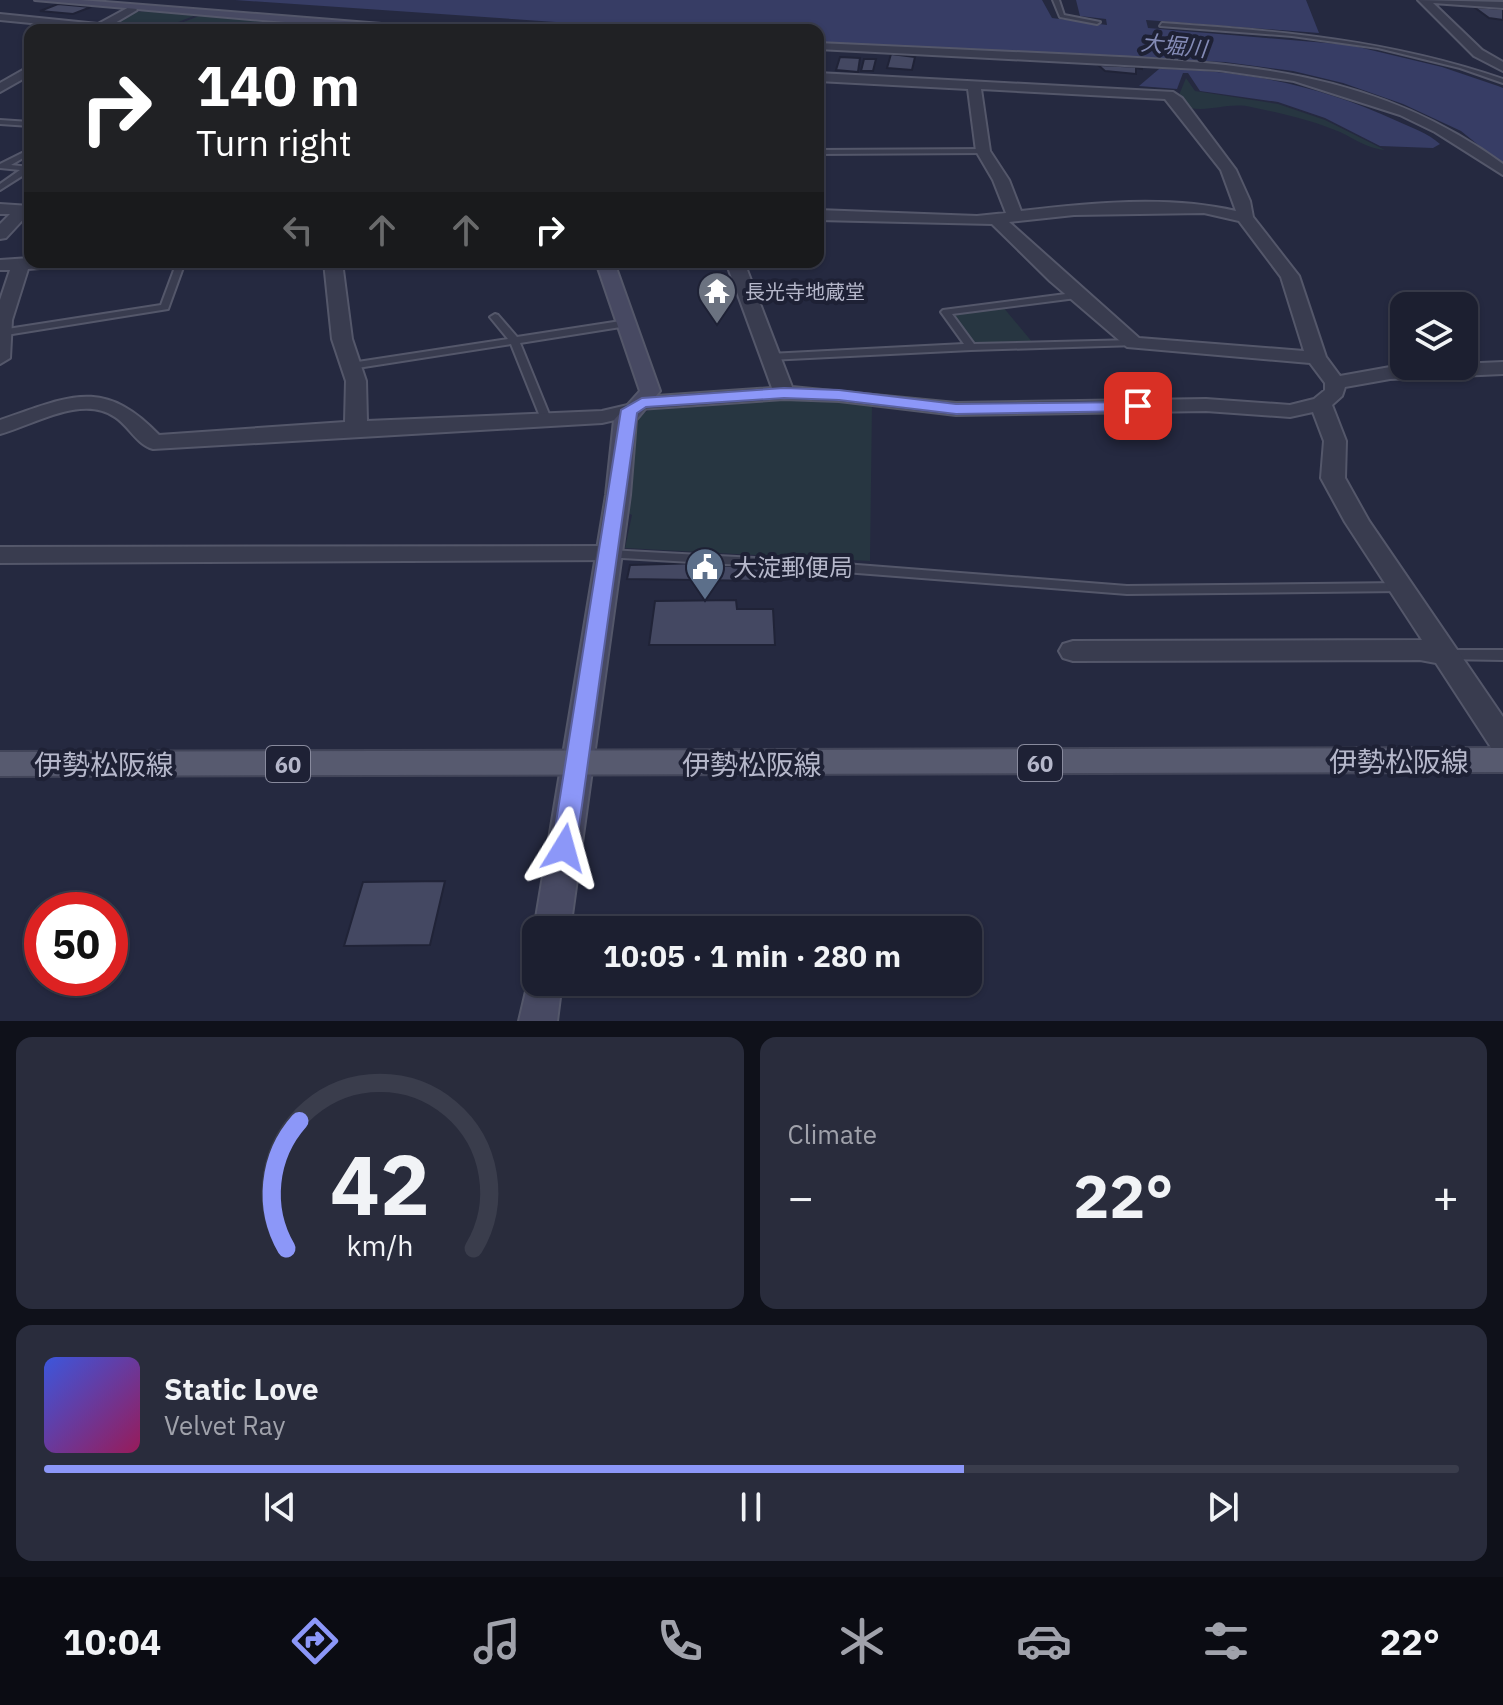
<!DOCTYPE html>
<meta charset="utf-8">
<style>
body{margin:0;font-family:"IBM Plex Sans","Noto Sans JP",sans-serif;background:#292c3c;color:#f1f3f6;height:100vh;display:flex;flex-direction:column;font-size:30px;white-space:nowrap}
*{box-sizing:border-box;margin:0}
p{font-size:26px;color:#a0a2ab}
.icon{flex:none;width:44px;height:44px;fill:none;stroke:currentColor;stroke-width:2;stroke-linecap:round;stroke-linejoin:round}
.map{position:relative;height:1021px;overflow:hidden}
.side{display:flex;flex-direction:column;gap:16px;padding:16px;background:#0f111a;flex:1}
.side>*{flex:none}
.banner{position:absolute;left:24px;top:24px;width:800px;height:244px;border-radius:16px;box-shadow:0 2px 6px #0004,0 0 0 2px #3a3d4c;background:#202124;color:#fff;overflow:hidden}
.buttons{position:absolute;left:1390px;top:292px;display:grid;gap:16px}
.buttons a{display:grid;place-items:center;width:88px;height:88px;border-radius:16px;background:#1c1f30;box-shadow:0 2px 6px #0004,0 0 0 2px #3a3d4c;font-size:40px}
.speed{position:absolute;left:24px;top:892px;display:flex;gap:16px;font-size:40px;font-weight:700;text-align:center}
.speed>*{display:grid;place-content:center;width:104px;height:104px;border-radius:50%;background:#1c1f30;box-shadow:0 2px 6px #0004,0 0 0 2px #3a3d4c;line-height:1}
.speed .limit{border:12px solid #d22;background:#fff;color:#111}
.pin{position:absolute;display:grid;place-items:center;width:68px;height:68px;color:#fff;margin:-34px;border-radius:16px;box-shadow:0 4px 12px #0006}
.me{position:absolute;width:88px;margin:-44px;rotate:8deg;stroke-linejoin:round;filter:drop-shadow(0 0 6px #0008)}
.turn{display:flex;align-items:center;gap:28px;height:168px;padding:0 40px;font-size:36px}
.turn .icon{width:104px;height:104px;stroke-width:2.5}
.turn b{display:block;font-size:56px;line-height:68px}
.lanes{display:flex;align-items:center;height:76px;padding:0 40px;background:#0003;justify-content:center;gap:40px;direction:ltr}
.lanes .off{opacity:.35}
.big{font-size:60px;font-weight:800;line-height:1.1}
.side .tile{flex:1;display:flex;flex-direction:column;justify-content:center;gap:12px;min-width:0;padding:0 28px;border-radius:16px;background:#292c3c}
.side .dial{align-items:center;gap:0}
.dial svg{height:208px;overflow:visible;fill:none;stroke:#3a3d4c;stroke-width:7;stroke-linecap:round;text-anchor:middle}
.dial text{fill:#f1f3f6;stroke:none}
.song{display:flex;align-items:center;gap:24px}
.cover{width:96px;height:96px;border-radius:12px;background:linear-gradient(135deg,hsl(230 70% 55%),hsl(330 70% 35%))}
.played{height:8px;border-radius:4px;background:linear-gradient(90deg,#8c97f8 65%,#3a3d4c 65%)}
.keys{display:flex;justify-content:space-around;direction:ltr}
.heat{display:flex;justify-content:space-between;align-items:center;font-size:44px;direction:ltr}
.side .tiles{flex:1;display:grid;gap:16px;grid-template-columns:1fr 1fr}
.tile:last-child{grid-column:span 2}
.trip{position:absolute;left:522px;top:916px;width:460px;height:80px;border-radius:16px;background:#1c1f30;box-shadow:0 2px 6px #0004,0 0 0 2px #3a3d4c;font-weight:800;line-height:80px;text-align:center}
.dock{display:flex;height:128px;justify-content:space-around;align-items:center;background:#0b0c13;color:#a0a2ab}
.dock .icon{width:56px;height:56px}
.dock .on{color:#8c97f8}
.dock b{font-size:36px;color:#f1f3f6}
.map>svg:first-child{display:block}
</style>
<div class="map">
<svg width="1503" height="1021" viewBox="0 0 1503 1021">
<rect width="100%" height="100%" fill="#252940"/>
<g fill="#273641">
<path d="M149 11 196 15 158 30 105 29 135 12Z"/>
<path d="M199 16 287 23H288L272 30H163Z"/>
<path d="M1186 78 1195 91 1278 104 1325 120 1385 150C1366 148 1357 140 1340 132 1312 120 1281 113 1251 107 1229 102 1211 112 1190 108L1179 95Z"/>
<path d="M1003 307 1033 343 980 344 970 340 951 314Z"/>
<path d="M782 397 872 405 870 561 625 548 632 515 626 512 639 416 656 406Z"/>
</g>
<g fill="#373d65">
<path d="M235 0H1042L1052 18 1107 25 1106 19 1080 16 1076 0H1306L1319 33 1146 20 1148 28 1350 45 1442 67 1498 86 1503 88V165L1461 131 1403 104 1343 83 1293 71 1225 62 818 45V30H673Z"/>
<path d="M1159 69C1243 70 1320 85 1397 121 1412 128 1428 133 1440 144L1433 148 1380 146 1325 118 1278 102 1200 91 1188 73H1183L1177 89 1139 86Z"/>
</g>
<g fill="#444862" stroke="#202337" stroke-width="2">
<path d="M58 4 91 7 73 14 40 11Z"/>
<path d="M1474 7 1503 9V20L1489 18Z"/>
<path d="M891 54 915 57 912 70 887 68Z"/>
<path d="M840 57 860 58 858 72 836 70Z"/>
<path d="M864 59H876L873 71H861Z"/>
<path d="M1098 65 1142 67V69L1136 68V74L1105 71Z"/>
<path d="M701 563 769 570 770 581 627 579 630 565Z"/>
<path d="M736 600 737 609H773L775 645H649L655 601Z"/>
<path d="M445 881 430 945 344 946 363 882Z"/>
</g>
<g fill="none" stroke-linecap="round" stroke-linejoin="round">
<defs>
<g id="service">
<path d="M1053 0H1059L1064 15 1100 22 1097 24 1060 17Z"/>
<path d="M1162 23C1281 31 1389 40 1503 79V83L1460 68 1378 48 1292 36 1160 26Z"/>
<path d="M0 120 30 122V126L0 124Z"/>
<path d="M30 149V154L11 165 30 167V171L0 190V184L20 170 0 168V164Z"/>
<path d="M986 149V153H983L818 154V150Z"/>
<path d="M177 262H185L168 309 0 336 1 330 161 305Z"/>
<path d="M1081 292 1084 293V297L952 314 974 344 1134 340 1139 343 1137 345 971 350 769 360 764 357 769 354 964 344 941 312 943 310Z"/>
<path d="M495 314 498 315 517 337 627 320 632 323 627 326 520 343 551 419 546 422 541 419 511 344 351 369 346 366 351 363 508 339 490 317Z"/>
<path d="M609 550 793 560 1127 586 1401 583 1408 587 1401 591 1127 594 793 568 605 557 603 554 605 551Z"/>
<path d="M1446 650H1503V660L1441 659 1439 655 1441 651Z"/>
</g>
<g id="minor">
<path d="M1418 0 1503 2V8L1433 3 1482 50 1503 62V71L1474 56Z"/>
<path d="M133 5 137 10 103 30 0 20V14L98 24Z"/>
<path d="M818 43C905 47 993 51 1080 55 1235 63 1372 68 1503 164V175L1435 132 1400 115 1294 81 1219 70 818 49Z"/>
<path d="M30 66V75L0 92V83Z"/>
<path d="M818 73 1173 92 1182 98 1236 170 1250 201 1253 217 1299 276 1326 357 1340 376 1390 367 1503 362V374L1390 379 1345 387 1342 396 1332 405 1346 441 1345 478 1369 521 1503 717V753L1492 749 1436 663 1420 660 1073 661 1063 658 1059 651 1063 644 1073 641 1422 640 1345 522 1321 478 1324 441 1313 412 1290 417 1206 411 956 415 839 401 784 399 639 409 637 415 602 423 153 449C137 445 129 426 115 417 82 394 33 425 0 434V420C68 397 103 376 159 435L345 422 346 381 332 339 324 262H342L352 339 366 381 367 421 602 411 632 404 635 399 642 397 772 388 726 262H744L792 387 956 403 1206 399 1290 405 1314 399 1325 390V383L1310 363 1127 347 1050 281 992 224 818 220V210L977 216 1006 213 993 180 976 151 968 89 818 81ZM981 89 1165 99 1221 170 1236 211C1168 195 1090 203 1021 211L1009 180 990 151ZM1204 213 1239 221 1281 277 1304 351 1139 338 1009 222 1074 215Z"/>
<path d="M0 204 30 206V212L6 238 0 239V224L10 214H0Z"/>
<path d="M30 258V262H61L52 267 28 269 12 320 10 358 0 364V300L10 270H0V260Z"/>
<path d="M609 546 618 548 622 554 618 560 0 563V547Z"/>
</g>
<g id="secondary">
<path d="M35 0H80L419 27 425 30H377Z"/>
<path d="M596 262H614L660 391 636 420 630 495 570 930H536V933L534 930 606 495 614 420 640 391Z"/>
<path d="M536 968V982H562L557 1021H519L531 970Z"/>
</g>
<path id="primary" d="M1503 748V772L0 776V752Z"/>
</defs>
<use href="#service" stroke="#54576a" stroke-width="4"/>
<use href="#minor" stroke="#54576a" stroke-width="4"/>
<use href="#secondary" stroke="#54576a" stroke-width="4"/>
<use href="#primary" stroke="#424559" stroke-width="4"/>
<use href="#service" fill="#393c4f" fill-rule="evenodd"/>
<use href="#minor" fill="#393c4f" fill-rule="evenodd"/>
<use href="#secondary" fill="#474962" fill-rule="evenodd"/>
<use href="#primary" fill="#575a6f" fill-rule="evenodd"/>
</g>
<path fill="#8c97f8" stroke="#5b62a1" stroke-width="2" d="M784 388 839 390 956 404 1138 402 1146 406 1138 411 956 414 839 400 784 398 646 407 637 413 576 848 573 855 564 858 555 855 552 848 621 410 642 398Z"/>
<defs>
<symbol id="temple-pin" viewBox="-11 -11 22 30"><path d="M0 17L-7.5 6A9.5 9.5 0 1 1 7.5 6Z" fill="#6b7280" stroke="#1e2135"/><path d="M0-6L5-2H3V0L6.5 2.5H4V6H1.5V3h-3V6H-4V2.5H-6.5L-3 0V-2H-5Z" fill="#fff"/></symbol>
<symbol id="civic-pin" viewBox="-11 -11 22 30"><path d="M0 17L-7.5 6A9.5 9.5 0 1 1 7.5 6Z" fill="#5c6f8a" stroke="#1e2135"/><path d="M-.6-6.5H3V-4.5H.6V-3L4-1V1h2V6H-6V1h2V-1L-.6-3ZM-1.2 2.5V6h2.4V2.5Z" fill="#fff"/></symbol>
</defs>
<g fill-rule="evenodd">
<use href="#temple-pin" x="695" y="269" width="44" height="60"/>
<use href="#civic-pin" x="683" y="545" width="44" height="60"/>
</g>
<g text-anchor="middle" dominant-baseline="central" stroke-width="8" stroke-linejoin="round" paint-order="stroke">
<g font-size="20" fill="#b5b7ca" stroke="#1e2135" text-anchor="start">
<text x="745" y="291">長光寺地蔵堂</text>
</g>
<g font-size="22" font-style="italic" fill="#848bb6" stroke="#1e2135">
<text transform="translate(1174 45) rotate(6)">大堀川</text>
</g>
<g fill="#1e2135" stroke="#888a9d" stroke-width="2">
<rect x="1018" y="745" width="44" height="36" rx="6"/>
<rect x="266" y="746" width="44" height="36" rx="6"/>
</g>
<g font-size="22" font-weight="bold" fill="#b5b7ca">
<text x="1040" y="763">60</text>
<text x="288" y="764">60</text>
</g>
<g font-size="24" fill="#b5b7ca" stroke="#1e2135" text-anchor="start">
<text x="733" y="567">大淀郵便局</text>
</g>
<g font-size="28" fill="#b5b7ca" stroke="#1e2135">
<text x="1399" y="761">伊勢松阪線</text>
<text x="104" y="764">伊勢松阪線</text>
<text x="752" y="764">伊勢松阪線</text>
</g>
</g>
</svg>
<div class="buttons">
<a><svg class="icon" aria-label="layers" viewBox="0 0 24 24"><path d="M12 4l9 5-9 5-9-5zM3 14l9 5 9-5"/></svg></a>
</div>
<div class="speed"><div class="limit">50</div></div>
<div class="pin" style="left:1138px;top:406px;background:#d93025"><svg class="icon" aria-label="arrive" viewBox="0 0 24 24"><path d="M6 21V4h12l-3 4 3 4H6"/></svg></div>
<svg class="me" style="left:564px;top:848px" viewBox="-20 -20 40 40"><path d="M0-17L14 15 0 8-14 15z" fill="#8c97f8" stroke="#fff" stroke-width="4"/></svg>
<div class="trip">10:05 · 1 min · 280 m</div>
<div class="banner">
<div class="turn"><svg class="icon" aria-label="right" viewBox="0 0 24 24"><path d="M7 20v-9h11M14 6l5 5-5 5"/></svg><div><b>140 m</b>Turn right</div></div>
<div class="lanes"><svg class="icon off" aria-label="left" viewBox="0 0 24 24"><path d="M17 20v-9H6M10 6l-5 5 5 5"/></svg><svg class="icon off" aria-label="ahead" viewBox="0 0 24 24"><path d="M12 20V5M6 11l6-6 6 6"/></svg><svg class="icon off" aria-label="ahead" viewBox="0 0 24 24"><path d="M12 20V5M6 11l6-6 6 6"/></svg><svg class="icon" aria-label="right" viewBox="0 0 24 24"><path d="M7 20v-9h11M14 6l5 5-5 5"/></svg></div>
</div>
</div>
<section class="side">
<div class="tiles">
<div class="tile dial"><svg viewBox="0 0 100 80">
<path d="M14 69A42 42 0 1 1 86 69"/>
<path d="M14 69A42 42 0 0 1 19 20" stroke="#8c97f8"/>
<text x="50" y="56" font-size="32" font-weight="700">42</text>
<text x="50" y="72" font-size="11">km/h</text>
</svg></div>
<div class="tile"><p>Climate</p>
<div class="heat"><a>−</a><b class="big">22°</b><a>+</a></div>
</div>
<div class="tile">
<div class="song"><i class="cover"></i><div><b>Static Love</b><p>Velvet Ray</p></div></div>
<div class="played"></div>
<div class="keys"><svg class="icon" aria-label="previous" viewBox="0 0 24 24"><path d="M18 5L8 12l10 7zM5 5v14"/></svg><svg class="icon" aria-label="pause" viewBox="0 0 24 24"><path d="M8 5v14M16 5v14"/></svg><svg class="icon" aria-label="next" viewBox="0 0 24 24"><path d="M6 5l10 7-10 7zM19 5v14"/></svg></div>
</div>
</div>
</section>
<nav class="dock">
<b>10:04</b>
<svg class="icon on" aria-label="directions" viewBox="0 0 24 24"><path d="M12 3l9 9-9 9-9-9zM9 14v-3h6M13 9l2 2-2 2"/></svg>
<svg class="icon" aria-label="music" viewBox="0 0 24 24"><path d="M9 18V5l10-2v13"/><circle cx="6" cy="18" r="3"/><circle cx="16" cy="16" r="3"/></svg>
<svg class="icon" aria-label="phone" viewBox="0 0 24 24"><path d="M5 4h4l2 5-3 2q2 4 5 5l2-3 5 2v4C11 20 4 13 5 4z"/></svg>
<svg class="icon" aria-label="climate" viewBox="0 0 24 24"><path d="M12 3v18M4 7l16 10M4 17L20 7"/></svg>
<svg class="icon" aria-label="car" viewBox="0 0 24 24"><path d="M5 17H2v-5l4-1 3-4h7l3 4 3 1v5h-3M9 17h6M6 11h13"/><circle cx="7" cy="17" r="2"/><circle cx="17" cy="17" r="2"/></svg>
<svg class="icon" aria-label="filters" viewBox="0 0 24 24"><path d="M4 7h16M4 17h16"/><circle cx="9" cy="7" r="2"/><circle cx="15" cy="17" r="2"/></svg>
<b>22°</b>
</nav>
